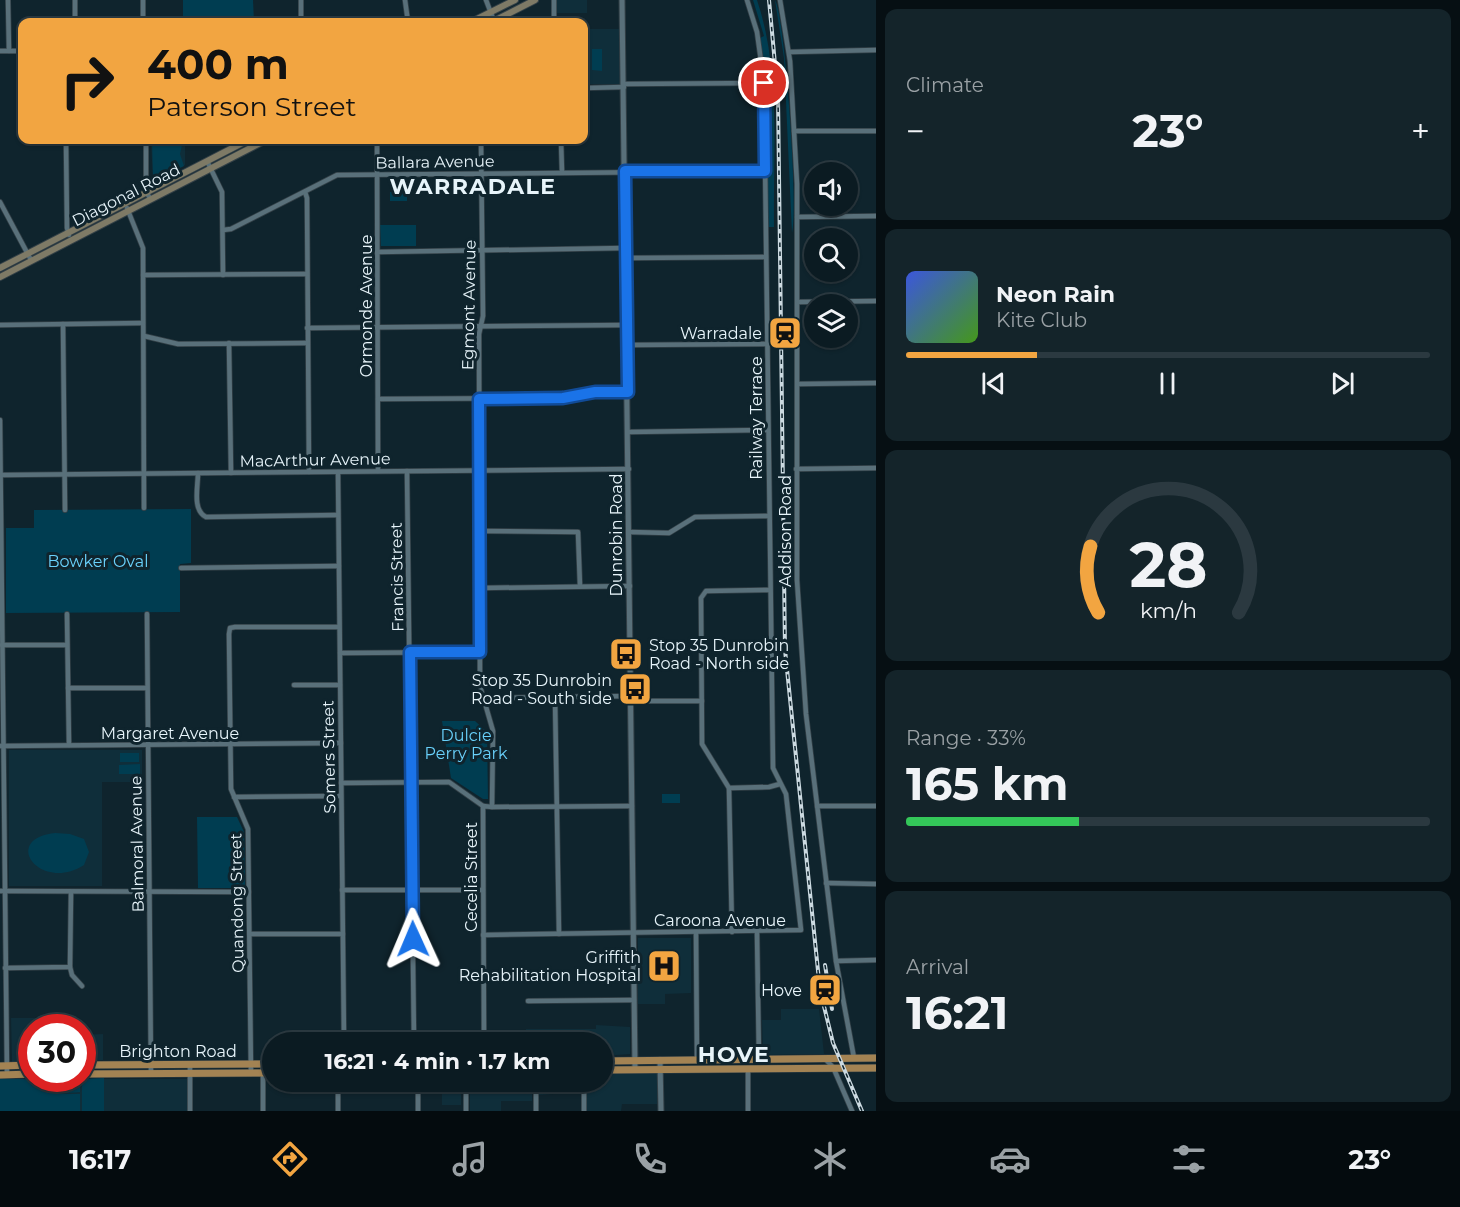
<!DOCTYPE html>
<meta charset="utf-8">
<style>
body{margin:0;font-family:Montserrat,sans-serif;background:#14242a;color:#f1f3f6;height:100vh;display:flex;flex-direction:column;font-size:22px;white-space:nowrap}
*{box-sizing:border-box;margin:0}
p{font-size:20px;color:#9aa1a5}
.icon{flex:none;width:33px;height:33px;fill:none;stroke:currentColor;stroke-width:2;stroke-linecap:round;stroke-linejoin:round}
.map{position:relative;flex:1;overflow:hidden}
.details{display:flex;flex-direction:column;gap:9px;padding:9px;background:#060f13;width:584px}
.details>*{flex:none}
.banner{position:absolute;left:18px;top:18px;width:570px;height:126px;border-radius:12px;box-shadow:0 2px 4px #0004,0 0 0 2px #2b3940;background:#f2a541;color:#111;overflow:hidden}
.fabs{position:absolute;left:804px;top:162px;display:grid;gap:12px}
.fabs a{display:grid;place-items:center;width:54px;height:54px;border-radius:50%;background:#0b1b22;box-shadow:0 2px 4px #0004,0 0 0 2px #2b3940;font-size:30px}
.speed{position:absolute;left:18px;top:1014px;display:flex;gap:12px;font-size:30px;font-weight:700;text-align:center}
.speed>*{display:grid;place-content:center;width:78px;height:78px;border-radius:50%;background:#0b1b22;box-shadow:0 2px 4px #0004,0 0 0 2px #2b3940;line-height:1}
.speed .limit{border:9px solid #d22;background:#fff;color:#111}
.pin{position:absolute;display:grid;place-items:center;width:51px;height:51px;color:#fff;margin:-26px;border:3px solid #fff;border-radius:50%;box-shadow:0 2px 6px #0007}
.me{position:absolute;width:66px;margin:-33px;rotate:359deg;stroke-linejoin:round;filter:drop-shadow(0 0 4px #0008)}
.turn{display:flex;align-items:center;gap:21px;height:126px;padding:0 30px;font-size:27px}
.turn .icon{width:78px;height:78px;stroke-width:2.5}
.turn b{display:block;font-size:42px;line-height:51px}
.big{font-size:45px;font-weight:700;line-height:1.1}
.details .tile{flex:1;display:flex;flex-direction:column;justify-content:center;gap:9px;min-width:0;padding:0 21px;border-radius:12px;background:#14242a}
.details .dial{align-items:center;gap:0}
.dial svg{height:156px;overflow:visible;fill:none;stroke:#2b3940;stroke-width:7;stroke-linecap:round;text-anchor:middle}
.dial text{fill:#f1f3f6;stroke:none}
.song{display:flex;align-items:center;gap:18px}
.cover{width:72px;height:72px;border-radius:9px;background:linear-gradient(135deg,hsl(230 70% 55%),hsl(100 70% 35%))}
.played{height:6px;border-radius:3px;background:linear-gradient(90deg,#f2a541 25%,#2b3940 25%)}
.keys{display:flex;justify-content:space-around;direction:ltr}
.heat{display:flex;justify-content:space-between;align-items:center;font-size:33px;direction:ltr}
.charge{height:9px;border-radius:4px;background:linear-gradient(90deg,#34c759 33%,#2b3940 0)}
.trip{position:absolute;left:262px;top:1032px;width:351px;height:60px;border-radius:30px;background:#0b1b22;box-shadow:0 2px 4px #0004,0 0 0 2px #2b3940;font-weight:700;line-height:60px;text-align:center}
.tabs{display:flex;height:96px;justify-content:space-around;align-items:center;background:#040b0e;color:#9aa1a5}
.tabs .icon{width:42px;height:42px}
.tabs .selected{color:#f2a541}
.tabs b{font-size:27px;color:#f1f3f6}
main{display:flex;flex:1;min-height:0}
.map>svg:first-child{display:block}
</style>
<main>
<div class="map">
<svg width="877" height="1111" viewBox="0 0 877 1111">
<rect width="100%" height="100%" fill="#0f242d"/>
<g fill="#0f2e3a">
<rect x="557" y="0" width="30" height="13"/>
<path d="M584 29H619L620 84H584Z"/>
<path d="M151 140H185V165L153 183Z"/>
<path d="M9 750H142V782H102V886H9Z"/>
<path d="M638 938H691V993L665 994V1004H638Z"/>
<path d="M781 1009H819L824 1054 763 1055 762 1020H781Z"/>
<path d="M11 1018H36V1027L32 1028 31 1062H12Z"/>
<path d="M596 1025 630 1027V1054L603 1056V1042H526V1029H596Z"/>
<path d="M103 1034V1060L83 1061V1035Z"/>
<path d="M603 1072H657V1104H622L621 1111H586V1082H603Z"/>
<path d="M56 1079H187V1111H57Z"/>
<path d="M422 1082H461V1105H442V1087H422Z"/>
<path d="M470 1082H532V1101H501V1111H470Z"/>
<path d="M539 1082H580V1092L539 1095Z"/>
</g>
<g fill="#003d51">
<path d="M183 0H253L254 22H183Z"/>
<path d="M753 0H757C781 71 773 152 774 227H768L767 88 760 38 764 36Z"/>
<path d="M775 0C785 15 799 215 792 233L784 58Z"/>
<path d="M592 49H602V71L592 70Z"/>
<path d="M152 140H175L176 146 182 145 180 154 184 166 156 180 153 176Z"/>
<path d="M390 192 407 193V201H390Z"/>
<path d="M380 225H416V246H381Z"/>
<path d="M191 509V563L180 564V612L6 613V528H34V510Z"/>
<path d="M442 721H475L487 732 488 799H483L451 778Z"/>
<rect x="120" y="753" width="19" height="9"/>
<path d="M140 764V774H119V765Z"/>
<rect x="662" y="794" width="18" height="9"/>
<path d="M197 817H237L244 832 245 888H198Z"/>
<path d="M55 833 70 834 84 839 89 852 84 865C40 893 0 839 55 833Z"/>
<path d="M104 1078V1111H82V1079Z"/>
<path d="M0 1079H80V1092L56 1094H80V1111H0Z"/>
</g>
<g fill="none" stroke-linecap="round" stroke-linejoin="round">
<defs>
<g id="minor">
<path d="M8 0 9 51"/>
<path d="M75 0V22"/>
<path d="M143 0V22"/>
<path d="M301 0V22"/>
<path d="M405 0 408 22"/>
<path d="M486 0 494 21"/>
<path d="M554 0V22"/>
<path d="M780 0 790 61 797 184V580L806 714 836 961 854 1058"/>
<path d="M0 51H22"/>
<path d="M789 52 877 50"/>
<path d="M624 84 764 83"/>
<path d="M584 88 624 87"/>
<path d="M794 131H877"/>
<path d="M66 140 67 228 69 235"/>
<path d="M146 140V192L150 198"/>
<path d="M377 140 378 471"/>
<path d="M481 140 483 316 479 334 480 686 493 731 492 807 483 806 484 1042"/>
<path d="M561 140 562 172"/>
<path d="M207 161 222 192 223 275"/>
<path d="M305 192 307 198 309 472"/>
<path d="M0 202 31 260"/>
<path d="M127 208 143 248 144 508"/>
<path d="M797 217 877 216"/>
<path d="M223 230 231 229 337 175 765 171"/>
<path d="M377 252 626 248"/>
<path d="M626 258 766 257"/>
<path d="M143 275 307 274"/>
<path d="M798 302 877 301"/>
<path d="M63 324 65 510"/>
<path d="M0 325 143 323"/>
<path d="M307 328 627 325"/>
<path d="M144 336 178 344 307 343"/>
<path d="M229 343 231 473"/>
<path d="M627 345 767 344"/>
<path d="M798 384 877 383"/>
<path d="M378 399 563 398 595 392H628"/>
<path d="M0 420 7 1074"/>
<path d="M628 432 767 430"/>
<path d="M796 469 877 468"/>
<path d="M407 471 414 1042"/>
<path d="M338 472 344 1042"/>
<path d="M198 473C198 487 192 510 206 517L338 515"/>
<path d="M1 475 629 469"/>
<path d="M480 531 578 532 580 586"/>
<path d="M629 532 669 533 695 517 768 516"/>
<path d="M181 568 339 566"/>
<path d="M480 588 630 586"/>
<path d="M67 614 69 745"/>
<path d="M147 614 151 1074"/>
<path d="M2 645H67"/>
<path d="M340 653 480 652"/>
<path d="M294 685H340"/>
<path d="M68 688H147"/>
<path d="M555 697 559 934"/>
<path d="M483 698 631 696"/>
<path d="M631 701H702"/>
<path d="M0 746 341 743"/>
<path d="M341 783 449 782 483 806"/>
<path d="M729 788 769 787 780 784"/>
<path d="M234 797 341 796"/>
<path d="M817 806H877"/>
<path d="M492 807 632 806"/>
<path d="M826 883 877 884"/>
<path d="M342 890H483"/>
<path d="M0 891 249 892"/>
<path d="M696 932 697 1060"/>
<path d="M732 932 729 788 702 744 701 598 706 591 769 590"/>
<path d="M757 932 759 1060"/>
<path d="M250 934H343"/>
<path d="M483 935 801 930 786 794 773 768 764 83 757 32 747 0"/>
<path d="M836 961 877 960"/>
<path d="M70 967 72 975 82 986"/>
<path d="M5 968 70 967 71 892"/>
<path d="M528 1001 634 1000"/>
<path d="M825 1059 833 1067 852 1111"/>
<path d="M263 1064V1111"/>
<path d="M748 1069V1111"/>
<path d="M251 1074 248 829 231 789 229 634 230 628 235 627H339"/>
<path d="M338 1082V1111"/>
<path d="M418 1082V1111"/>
<path d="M466 1082V1111"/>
<path d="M536 1082V1111"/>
<path d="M584 1082V1111"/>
<path d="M190 1111V1064"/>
</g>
<g id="tertiary">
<path d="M622 0 635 1069"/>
<path d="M660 1060 661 1111"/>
</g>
<g id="secondary">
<path d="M471 22 515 0"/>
<path d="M492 22 535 0"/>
<path d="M0 268 248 140"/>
<path d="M0 277 266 140"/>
</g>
<g id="primary">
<path d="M603 1061 877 1058"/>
<path d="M82 1065 273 1064"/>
<path d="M0 1066 32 1065"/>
<path d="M603 1070 877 1068"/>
<path d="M82 1074 273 1073"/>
<path d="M0 1075 32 1074"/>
</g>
</defs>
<use href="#minor" stroke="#334047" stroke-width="6"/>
<use href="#tertiary" stroke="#334047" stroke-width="7"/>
<use href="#secondary" stroke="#334047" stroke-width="8"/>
<use href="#primary" stroke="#334047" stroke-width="8"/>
<use href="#minor" stroke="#59707a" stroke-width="4.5"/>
<use href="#tertiary" stroke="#59707a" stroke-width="5"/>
<use href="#secondary" stroke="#7e7a66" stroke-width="6"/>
<use href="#primary" stroke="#a38353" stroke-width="7"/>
<defs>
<g id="rail">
<path d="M769 0 778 96 785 650 820 990 833 1043 862 1111"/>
<path d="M825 965 832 1009"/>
</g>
</defs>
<use href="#rail" stroke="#ccdae1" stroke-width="4"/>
<use href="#rail" stroke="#0f242d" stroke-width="1.5" stroke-dasharray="4.5" stroke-linecap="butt"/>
</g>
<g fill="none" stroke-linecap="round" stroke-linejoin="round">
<defs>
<path id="route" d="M413 939 410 652H480L479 399 563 398 595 392H628L625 171H765L764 83"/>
</defs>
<use href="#route" stroke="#114b97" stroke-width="15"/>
<use href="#route" stroke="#1a73e8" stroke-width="10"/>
</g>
<defs>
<symbol id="station-square" viewBox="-11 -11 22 22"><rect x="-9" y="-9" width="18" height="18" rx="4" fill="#f2a541" stroke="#0f242d"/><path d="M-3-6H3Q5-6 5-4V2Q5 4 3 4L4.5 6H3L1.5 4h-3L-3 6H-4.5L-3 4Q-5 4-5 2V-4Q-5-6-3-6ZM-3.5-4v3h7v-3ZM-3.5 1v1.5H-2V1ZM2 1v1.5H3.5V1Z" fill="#111"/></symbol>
<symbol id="bus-square" viewBox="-11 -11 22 22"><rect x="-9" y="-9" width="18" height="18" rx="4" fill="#f2a541" stroke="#0f242d"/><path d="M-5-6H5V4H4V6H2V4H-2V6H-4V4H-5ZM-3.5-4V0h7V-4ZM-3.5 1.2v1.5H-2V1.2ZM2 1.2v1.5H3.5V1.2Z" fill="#111"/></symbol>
<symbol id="hospital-square" viewBox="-11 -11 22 22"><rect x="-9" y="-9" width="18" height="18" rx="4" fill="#f2a541" stroke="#0f242d"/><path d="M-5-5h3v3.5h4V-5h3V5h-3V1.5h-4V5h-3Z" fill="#111"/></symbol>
</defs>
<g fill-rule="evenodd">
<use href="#station-square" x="766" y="314" width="38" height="38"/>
<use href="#bus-square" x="607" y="635" width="38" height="38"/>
<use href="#bus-square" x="616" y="670" width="38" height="38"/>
<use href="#hospital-square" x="645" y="947" width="38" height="38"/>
<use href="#station-square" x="806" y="971" width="38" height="38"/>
</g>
<g text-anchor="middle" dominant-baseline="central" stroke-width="6" stroke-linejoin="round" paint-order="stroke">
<g font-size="16" fill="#e7f4fa" stroke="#0f242d">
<text transform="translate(435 162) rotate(-1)">Ballara Avenue</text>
<text transform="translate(126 195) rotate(-27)">Diagonal Road</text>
<text transform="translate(469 305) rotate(-89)">Egmont Avenue</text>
<text transform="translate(366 306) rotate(-90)">Ormonde Avenue</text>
<text transform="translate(756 418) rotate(-90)">Railway Terrace</text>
<text transform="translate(315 460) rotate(-1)">MacArthur Avenue</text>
<text transform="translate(785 531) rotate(-90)">Addison Road</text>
<text transform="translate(616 535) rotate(-90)">Dunrobin Road</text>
<text transform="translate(397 577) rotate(-91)">Francis Street</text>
<text x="170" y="733">Margaret Avenue</text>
<text transform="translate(329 757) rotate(-91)">Somers Street</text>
<text transform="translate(137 844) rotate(-91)">Balmoral Avenue</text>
<text transform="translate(471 877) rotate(-90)">Cecelia Street</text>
<text transform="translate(237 903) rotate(-91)">Quandong Street</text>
<text x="720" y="920">Caroona Avenue</text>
<text x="178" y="1051">Brighton Road</text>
</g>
<g font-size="16" fill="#e7f4fa" stroke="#0f242d" text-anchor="end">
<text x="762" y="333">Warradale</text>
<text x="649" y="645" text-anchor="start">Stop 35 Dunrobin<tspan x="649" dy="18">Road - North side</tspan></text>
<text x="612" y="680">Stop 35 Dunrobin<tspan x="612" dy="18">Road - South side</tspan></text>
<text x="641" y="957">Griffith<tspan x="641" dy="18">Rehabilitation Hospital</tspan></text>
<text x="802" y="990">Hove</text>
</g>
<g font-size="16" fill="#69d1fb" stroke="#0f242d">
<text x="98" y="561">Bowker Oval</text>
<text x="466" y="735">Dulcie<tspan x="466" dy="18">Perry Park</tspan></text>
</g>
<g font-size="22" font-weight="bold" letter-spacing="1.5" fill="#e7f4fa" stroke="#0f242d">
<text x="473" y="186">WARRADALE</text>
<text x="734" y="1054">HOVE</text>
</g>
</g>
</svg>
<div class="fabs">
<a><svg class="icon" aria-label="sound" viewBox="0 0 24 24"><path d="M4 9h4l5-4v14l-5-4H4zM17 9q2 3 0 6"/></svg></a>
<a><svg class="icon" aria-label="search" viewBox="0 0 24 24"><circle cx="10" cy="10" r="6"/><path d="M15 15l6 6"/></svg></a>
<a><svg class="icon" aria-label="layers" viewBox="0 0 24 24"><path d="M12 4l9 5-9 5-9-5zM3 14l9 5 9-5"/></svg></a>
</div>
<div class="speed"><div class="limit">30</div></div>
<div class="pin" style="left:764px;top:83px;background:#d93025"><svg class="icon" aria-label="arrive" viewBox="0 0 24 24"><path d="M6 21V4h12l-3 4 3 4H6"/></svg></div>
<svg class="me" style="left:413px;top:939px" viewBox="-20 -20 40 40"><path d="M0-17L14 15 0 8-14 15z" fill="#1a73e8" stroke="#fff" stroke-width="4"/></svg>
<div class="trip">16:21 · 4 min · 1.7 km</div>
<div class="banner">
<div class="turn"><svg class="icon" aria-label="right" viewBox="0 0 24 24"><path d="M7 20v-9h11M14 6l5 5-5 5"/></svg><div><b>400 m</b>Paterson Street</div></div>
</div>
</div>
<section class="details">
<div class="tile"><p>Climate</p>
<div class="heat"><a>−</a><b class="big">23°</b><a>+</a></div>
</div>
<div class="tile">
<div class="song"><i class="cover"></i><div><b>Neon Rain</b><p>Kite Club</p></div></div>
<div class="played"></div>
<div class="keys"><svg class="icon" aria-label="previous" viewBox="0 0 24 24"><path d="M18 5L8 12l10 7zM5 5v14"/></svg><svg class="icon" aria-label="pause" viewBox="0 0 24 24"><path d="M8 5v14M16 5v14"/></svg><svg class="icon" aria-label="next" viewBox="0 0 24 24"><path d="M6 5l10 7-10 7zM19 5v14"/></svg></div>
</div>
<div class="tile dial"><svg viewBox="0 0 100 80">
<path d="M14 69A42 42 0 1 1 86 69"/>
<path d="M14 69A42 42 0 0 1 10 35" stroke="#f2a541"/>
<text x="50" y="56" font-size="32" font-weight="700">28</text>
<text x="50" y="72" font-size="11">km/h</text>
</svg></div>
<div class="tile"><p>Range · 33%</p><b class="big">165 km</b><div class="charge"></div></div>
<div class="tile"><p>Arrival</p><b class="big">16:21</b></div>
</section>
</main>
<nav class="tabs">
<b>16:17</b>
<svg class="icon selected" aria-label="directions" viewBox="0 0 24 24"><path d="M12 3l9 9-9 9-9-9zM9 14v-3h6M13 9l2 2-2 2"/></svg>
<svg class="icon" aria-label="music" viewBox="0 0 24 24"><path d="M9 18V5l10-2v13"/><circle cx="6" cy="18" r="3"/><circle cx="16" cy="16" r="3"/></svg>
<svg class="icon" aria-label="phone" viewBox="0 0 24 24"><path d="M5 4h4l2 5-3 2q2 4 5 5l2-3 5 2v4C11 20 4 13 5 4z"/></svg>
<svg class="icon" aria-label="climate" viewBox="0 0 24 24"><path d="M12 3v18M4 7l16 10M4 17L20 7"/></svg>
<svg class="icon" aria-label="car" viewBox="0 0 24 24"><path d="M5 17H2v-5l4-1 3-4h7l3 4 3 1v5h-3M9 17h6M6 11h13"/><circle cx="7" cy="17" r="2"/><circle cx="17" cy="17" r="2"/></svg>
<svg class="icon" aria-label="filters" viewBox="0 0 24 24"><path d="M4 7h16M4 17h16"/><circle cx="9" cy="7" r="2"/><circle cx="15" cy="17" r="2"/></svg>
<b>23°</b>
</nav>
